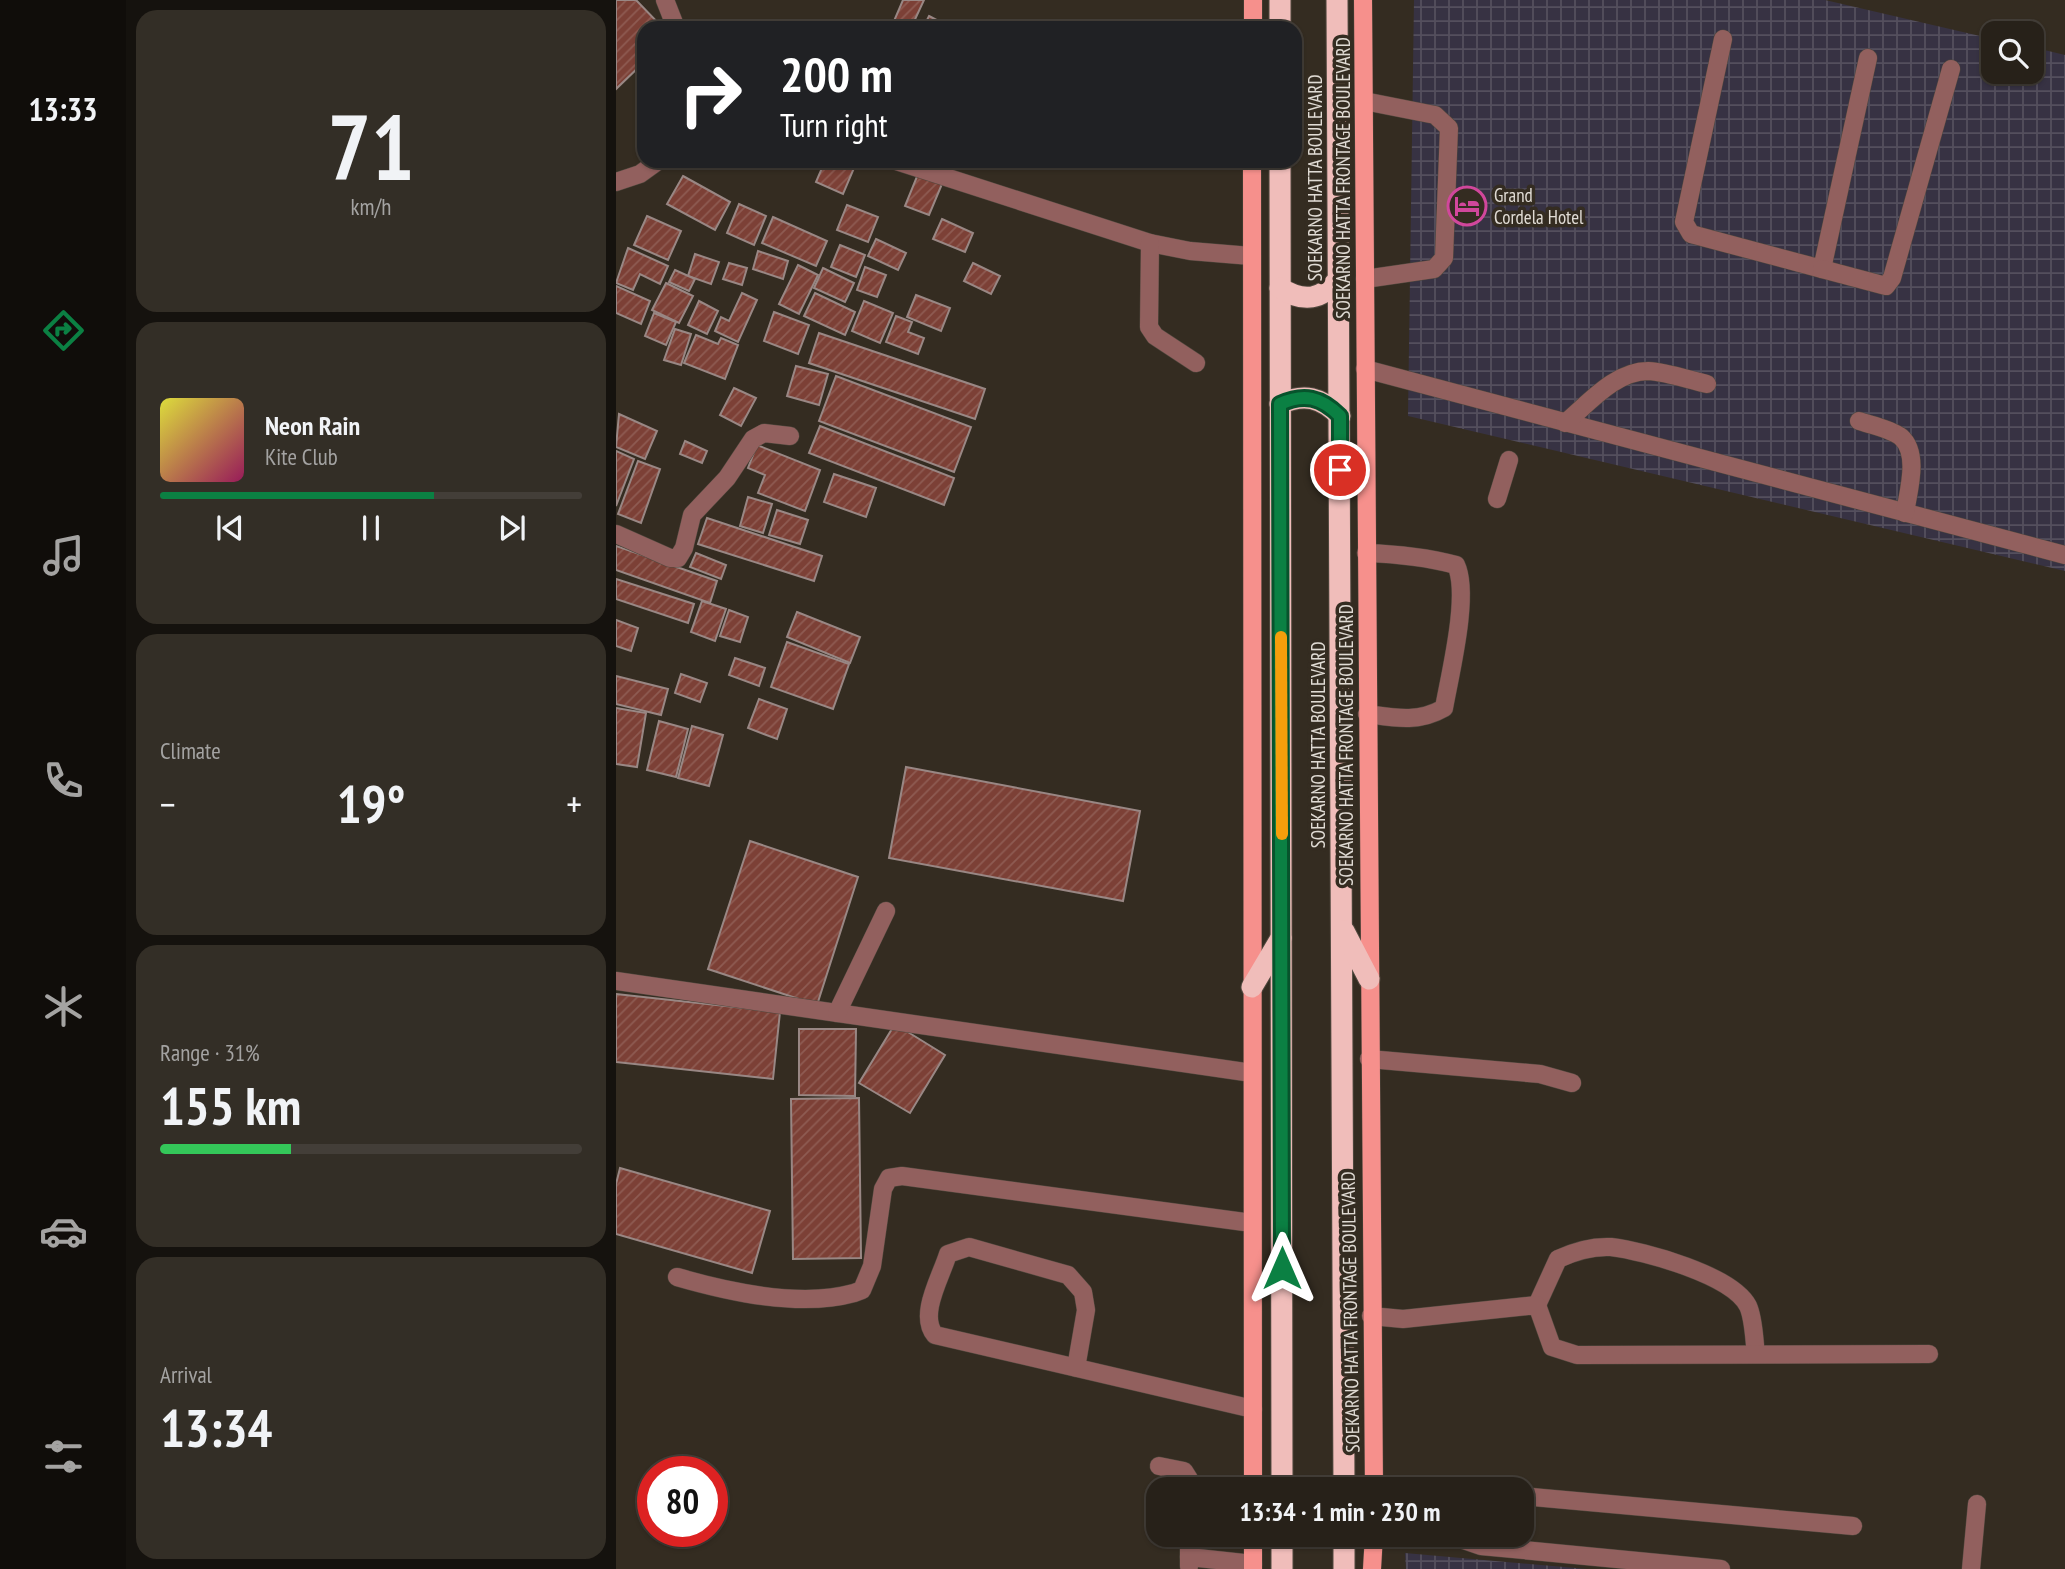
<!DOCTYPE html>
<meta charset="utf-8">
<style>
body{margin:0;font-family:"PT Sans Narrow",sans-serif;background:#332e26;color:#f1f3f6;height:100vh;display:flex;flex-direction:column;font-size:26px;white-space:nowrap}
*{box-sizing:border-box;margin:0}
p{font-size:23px;color:#a4a3a2}
.icon{flex:none;width:38px;height:38px;fill:none;stroke:currentColor;stroke-width:2;stroke-linecap:round;stroke-linejoin:round}
.map{position:relative;flex:1;overflow:hidden}
.details{display:flex;flex-direction:column;gap:10px;padding:10px;background:#15120e;width:490px}
.details>*{flex:none}
.top-card{position:absolute;left:21px;top:21px;width:665px;height:147px;border-radius:21px;box-shadow:0 2px 5px #0004,0 0 0 2px #433e38;background:#202124;color:#fff;overflow:hidden}
.controls{position:absolute;left:1365px;top:21px;display:grid;gap:14px}
.controls a{display:grid;place-items:center;width:63px;height:63px;border-radius:14px;background:#272119;box-shadow:0 2px 5px #0004,0 0 0 2px #433e38;font-size:35px}
.speed{position:absolute;left:21px;top:1456px;display:flex;gap:14px;font-size:35px;font-weight:700;text-align:center}
.speed>*{display:grid;place-content:center;width:91px;height:91px;border-radius:50%;background:#272119;box-shadow:0 2px 5px #0004,0 0 0 2px #433e38;line-height:1}
.speed .limit{border:10px solid #d22;background:#fff;color:#111}
.pin{position:absolute;display:grid;place-items:center;width:60px;height:60px;color:#fff;margin:-30px;border:4px solid #fff;border-radius:50%;box-shadow:0 2px 7px #0007}
.me{position:absolute;width:77px;margin:-38px;rotate:0deg;stroke-linejoin:round;filter:drop-shadow(0 0 5px #0008)}
.turn{display:flex;align-items:center;gap:24px;height:147px;padding:0 28px;font-size:32px}
.turn .icon{width:91px;height:91px;stroke-width:2.5}
.turn b{display:block;font-size:49px;line-height:60px}
.big{font-size:52px;font-weight:600;line-height:1.1}
.details .tile{flex:1;display:flex;flex-direction:column;justify-content:center;gap:10px;min-width:0;padding:0 24px;border-radius:21px;background:#332e26}
.details .dial{align-items:center;gap:0}
.dial b{font-size:91px;line-height:1}
.song{display:flex;align-items:center;gap:21px}
.cover{width:84px;height:84px;border-radius:10px;background:linear-gradient(135deg,hsl(60 70% 55%),hsl(330 70% 35%))}
.played{height:7px;border-radius:4px;background:linear-gradient(90deg,#0b8043 65%,#433e38 65%)}
.keys{display:flex;justify-content:space-around;direction:ltr}
.heat{display:flex;justify-content:space-between;align-items:center;font-size:38px;direction:ltr}
.charge{height:10px;border-radius:5px;background:linear-gradient(90deg,#34c759 31%,#433e38 0)}
.trip{position:absolute;left:530px;top:1477px;width:388px;height:70px;border-radius:21px;background:#272119;box-shadow:0 2px 5px #0004,0 0 0 2px #433e38;font-weight:600;line-height:70px;text-align:center}
main{display:flex;flex:1;min-height:0}
.dock{display:flex;flex-direction:column;width:126px;justify-content:space-around;align-items:center;background:#100d0a;color:#a4a3a2}
.dock .icon{width:49px;height:49px}
.dock .current{color:#0b8043}
.dock b{font-size:32px;color:#f1f3f6}
.map>svg:first-child{display:block}
</style>
<main>
<nav class="dock">
<b>13:33</b>
<svg class="icon current" aria-label="directions" viewBox="0 0 24 24"><path d="M12 3l9 9-9 9-9-9zM9 14v-3h6M13 9l2 2-2 2"/></svg>
<svg class="icon" aria-label="music" viewBox="0 0 24 24"><path d="M9 18V5l10-2v13"/><circle cx="6" cy="18" r="3"/><circle cx="16" cy="16" r="3"/></svg>
<svg class="icon" aria-label="phone" viewBox="0 0 24 24"><path d="M5 4h4l2 5-3 2q2 4 5 5l2-3 5 2v4C11 20 4 13 5 4z"/></svg>
<svg class="icon" aria-label="climate" viewBox="0 0 24 24"><path d="M12 3v18M4 7l16 10M4 17L20 7"/></svg>
<svg class="icon" aria-label="car" viewBox="0 0 24 24"><path d="M5 17H2v-5l4-1 3-4h7l3 4 3 1v5h-3M9 17h6M6 11h13"/><circle cx="7" cy="17" r="2"/><circle cx="17" cy="17" r="2"/></svg>
<svg class="icon" aria-label="filters" viewBox="0 0 24 24"><path d="M4 7h16M4 17h16"/><circle cx="9" cy="7" r="2"/><circle cx="15" cy="17" r="2"/></svg>
</nav>
<section class="details">
<div class="tile dial"><b>71</b><p>km/h</p></div>
<div class="tile">
<div class="song"><i class="cover"></i><div><b>Neon Rain</b><p>Kite Club</p></div></div>
<div class="played"></div>
<div class="keys"><svg class="icon" aria-label="previous" viewBox="0 0 24 24"><path d="M18 5L8 12l10 7zM5 5v14"/></svg><svg class="icon" aria-label="pause" viewBox="0 0 24 24"><path d="M8 5v14M16 5v14"/></svg><svg class="icon" aria-label="next" viewBox="0 0 24 24"><path d="M6 5l10 7-10 7zM19 5v14"/></svg></div>
</div>
<div class="tile"><p>Climate</p>
<div class="heat"><a>−</a><b class="big">19°</b><a>+</a></div>
</div>
<div class="tile"><p>Range · 31%</p><b class="big">155 km</b><div class="charge"></div></div>
<div class="tile"><p>Arrival</p><b class="big">13:34</b></div>
</section>
<div class="map">
<svg width="1449" height="1569" viewBox="0 0 1449 1569">
<defs>
<pattern id="industrial-grid" width="8" height="8" patternUnits="userSpaceOnUse" patternTransform="scale(1.75)"><rect width="8" height="8" fill="#373243"/><path d="M0 4h8M4 0v8" fill="none" stroke="#544f5d"/></pattern>
<pattern id="building-hatch" width="6" height="6" patternUnits="userSpaceOnUse" patternTransform="scale(1.75)"><rect width="6" height="6" fill="#7c4036"/><path d="M-1 1l2-2M0 6l6-6M5 7l2-2" fill="none" stroke="#8e5b52"/></pattern>
</defs>
<rect width="100%" height="100%" fill="#342c21"/>
<g fill="url(#industrial-grid)">
<path d="M798 0H1209L1377 39V72H1416V47L1449 55V571L792 416Z"/>
<path d="M789 1553 971 1569H790Z"/>
</g>
<g fill="url(#building-hatch)" stroke="#998784" stroke-width="2">
<path d="M0 0H20L47 28H28V62L0 89Z"/>
<path d="M287 0H308L295 28H275Z"/>
<path d="M313 16 334 27 333 28H307Z"/>
<path d="M209 161H241L227 194 200 182Z"/>
<path d="M302 174 326 184 313 215 289 206Z"/>
<path d="M67 176 114 202 99 230 51 204Z"/>
<path d="M123 204 150 216 138 245 111 233Z"/>
<path d="M231 205 262 217 252 242 221 230Z"/>
<path d="M31 216 65 231 52 260 18 245Z"/>
<path d="M157 217 211 241 200 266 146 243Z"/>
<path d="M326 219 357 233 349 252 317 239Z"/>
<path d="M260 239 290 253 282 270 252 256Z"/>
<path d="M224 245 249 255 240 277 215 267Z"/>
<path d="M12 248 52 266 44 284 24 274 17 290 0 283Z"/>
<path d="M142 251 172 261 167 279 137 269Z"/>
<path d="M79 254 103 262 95 284 72 276Z"/>
<path d="M113 263 131 268 126 285 107 279Z"/>
<path d="M357 263 384 276 375 294 348 281Z"/>
<path d="M182 265 202 275 183 314 163 304Z"/>
<path d="M249 267 270 275 261 297 241 290Z"/>
<path d="M207 268 238 283 229 302 198 288Z"/>
<path d="M59 270 79 279 73 291 53 282Z"/>
<path d="M50 283 77 296 63 323 36 310Z"/>
<path d="M0 286 34 301 25 324 0 313Z"/>
<path d="M126 293 141 300 122 342 99 331 105 317 113 321Z"/>
<path d="M199 293 239 312 229 335 188 316Z"/>
<path d="M300 295 334 308 325 331 291 317Z"/>
<path d="M83 301 102 311 91 334 72 325Z"/>
<path d="M248 301 277 313 264 343 236 331Z"/>
<path d="M158 312 193 325 182 354 148 341Z"/>
<path d="M38 313 60 322 50 345 29 336Z"/>
<path d="M280 316 296 322 292 332 308 338 302 354 270 342Z"/>
<path d="M59 329 75 334 65 365 48 360Z"/>
<path d="M203 333 369 389 359 419 193 363Z"/>
<path d="M80 335 102 344 105 338 122 345 109 379 68 363Z"/>
<path d="M180 366 212 374 203 405 171 396Z"/>
<path d="M220 376 355 427 338 472 203 421Z"/>
<path d="M118 388 140 398 125 426 104 415Z"/>
<path d="M3 414 41 431 29 459 0 447Z"/>
<path d="M204 426 338 478 328 505 193 453Z"/>
<path d="M69 441 91 451 86 463 64 454Z"/>
<path d="M141 445 204 470 189 511 142 493 149 475 132 468Z"/>
<path d="M0 451 18 459 0 506Z"/>
<path d="M22 461 44 469 25 523 2 514Z"/>
<path d="M218 474 260 488 250 517 208 502Z"/>
<path d="M132 497 156 504 147 533 124 526Z"/>
<path d="M161 510 192 520 184 544 153 535Z"/>
<path d="M91 518 206 556 198 581 82 544Z"/>
<path d="M0 546 101 581 94 603 0 570Z"/>
<path d="M80 553 110 565 105 579 74 567Z"/>
<path d="M0 579 78 604 72 623 0 599Z"/>
<path d="M86 601 110 609 99 641 75 632Z"/>
<path d="M113 610 132 617 124 642 104 636Z"/>
<path d="M181 612 244 637 234 663 171 637Z"/>
<path d="M0 620 22 628 15 651 0 646Z"/>
<path d="M171 642 233 664 217 709 155 687Z"/>
<path d="M119 658 149 668 143 686 113 675Z"/>
<path d="M65 674 91 683 84 702 59 693Z"/>
<path d="M0 676 52 689 45 715 0 704Z"/>
<path d="M143 699 171 709 161 739 132 728Z"/>
<path d="M0 708 30 713 21 767 0 764Z"/>
<path d="M43 721 72 729 60 777 31 770Z"/>
<path d="M76 726 107 735 93 786 62 778Z"/>
<path d="M290 767 524 811 507 901 273 858Z"/>
<path d="M134 841 242 877 201 1005 92 969Z"/>
<path d="M0 994 164 1012 157 1079 0 1062Z"/>
<path d="M279 1024 329 1055 294 1113 243 1083Z"/>
<path d="M183 1029H240L239 1096 183 1095Z"/>
<path d="M243 1098 245 1258 177 1259 175 1099Z"/>
<path d="M4 1168 154 1211 136 1273 0 1234V1184Z"/>
</g>
<g fill="none" stroke-linecap="round" stroke-linejoin="round">
<defs>
<g id="minor">
<path d="M49 0 60 28"/>
<path d="M1107 39 1068 222 1075 234 1206 269 1252 58"/>
<path d="M748 101 819 115 833 128 828 258 818 269 749 279"/>
<path d="M280 161 534 243 574 251 635 256"/>
<path d="M0 182 24 174 42 161"/>
<path d="M534 243 533 327 539 336 580 363"/>
<path d="M1206 269 1270 286 1276 278 1335 69"/>
<path d="M749 369 1449 555"/>
<path d="M1243 421C1255 425 1275 429 1285 437 1304 454 1292 492 1289 513"/>
<path d="M949 423C972 404 999 371 1032 371 1051 372 1073 380 1091 384"/>
<path d="M881 499 893 460"/>
<path d="M0 534 54 558H62L68 548 76 515 111 478 137 439 148 433 174 436"/>
<path d="M750 553C781 554 810 557 840 565 854 594 834 674 828 708 802 723 779 718 751 714"/>
<path d="M0 981 636 1073"/>
<path d="M221 1013 270 911"/>
<path d="M753 1059 924 1074 956 1083"/>
<path d="M61 1277C113 1292 184 1308 238 1293L246 1290 256 1266 267 1189 273 1178 286 1176 636 1223"/>
<path d="M921 1305 942 1259C959 1251 976 1246 995 1247 1028 1251 1116 1275 1132 1306 1138 1319 1138 1340 1140 1354"/>
<path d="M755 1316 787 1319 921 1305 936 1347 961 1355 1313 1354"/>
<path d="M460 1368 470 1310 467 1292 452 1275 353 1247 332 1254C325 1277 302 1315 319 1335L637 1409"/>
<path d="M543 1466 568 1471 573 1479V1489"/>
<path d="M906 1496 1237 1526"/>
<path d="M833 1535 865 1546 1105 1569"/>
<path d="M573 1557 637 1564"/>
<path d="M573 1566V1535"/>
<path d="M1355 1569 1361 1504"/>
</g>
<g id="major">
<path d="M747 0 758 1489"/>
<path d="M637 28V0"/>
<path d="M636 161 637 1489"/>
<path d="M637 1535V1569"/>
<path d="M756 1569 758 1535"/>
</g>
<g id="highway">
<path d="M721 0 728 1489"/>
<path d="M664 28V0"/>
<path d="M664 161 666 1489"/>
<path d="M664 288C688 303 705 300 723 279"/>
<path d="M664 404C688 393 705 397 724 416"/>
<path d="M728 931 753 979"/>
<path d="M636 987 665 938"/>
<path d="M666 1535V1569"/>
<path d="M728 1535V1569"/>
</g>
</defs>
<use href="#minor" stroke="#50483e" stroke-width="19"/>
<use href="#major" stroke="#50483e" stroke-width="19"/>
<use href="#highway" stroke="#50483e" stroke-width="23"/>
<use href="#minor" stroke="#92605e" stroke-width="18"/>
<use href="#major" stroke="#f6908c" stroke-width="18"/>
<use href="#highway" stroke="#f0bdba" stroke-width="21"/>
</g>
<g fill="none" stroke-linecap="round" stroke-linejoin="round">
<defs>
<path id="route" d="M666 1268 664 404C688 393 705 397 724 416V470"/>
</defs>
<use href="#route" stroke="#07532c" stroke-width="18"/>
<use href="#route" stroke="#0b8043" stroke-width="12"/>
<path stroke="#f59e0b" stroke-width="12" d="M665 637 666 834"/>
</g>
<defs>
<symbol id="hotel-ring" viewBox="-11 -11 22 22"><circle r="9.5" fill="#342c21" stroke="#d1479c" stroke-width="1.5"/><path d="M-6-4.5h1.5V1H6V5H4.5V3h-9V5H-6ZM-4 0a1.8 1.8 0 1 1 3.6 0ZM.5 0V-2.5h3Q6-2.5 6 0Z" fill="#d1479c"/></symbol>
</defs>
<g fill-rule="evenodd">
<use href="#hotel-ring" x="829" y="184" width="44" height="44"/>
</g>
<g text-anchor="middle" dominant-baseline="central" stroke-width="7" stroke-linejoin="round" paint-order="stroke">
<g font-size="19" fill="#e0dbd4" stroke="#342c21">
<text transform="translate(699 178) rotate(-90)">SOEKARNO HATTA BOULEVARD</text>
<text transform="translate(727 178) rotate(-90)">SOEKARNO HATTA FRONTAGE BOULEVARD</text>
<text transform="translate(702 745) rotate(-90)">SOEKARNO HATTA BOULEVARD</text>
<text transform="translate(730 745) rotate(-90)">SOEKARNO HATTA FRONTAGE BOULEVARD</text>
<text transform="translate(734 1312) rotate(-91)">SOEKARNO HATTA FRONTAGE BOULEVARD</text>
</g>
<g font-size="19" fill="#e0dbd4" stroke="#342c21" text-anchor="start">
<text x="878" y="195">Grand<tspan x="878" dy="22">Cordela Hotel</tspan></text>
</g>
</g>
</svg>
<div class="controls">
<a><svg class="icon" aria-label="search" viewBox="0 0 24 24"><circle cx="10" cy="10" r="6"/><path d="M15 15l6 6"/></svg></a>
</div>
<div class="speed"><div class="limit">80</div></div>
<div class="pin" style="left:724px;top:470px;background:#d93025"><svg class="icon" aria-label="arrive" viewBox="0 0 24 24"><path d="M6 21V4h12l-3 4 3 4H6"/></svg></div>
<svg class="me" style="left:666px;top:1268px" viewBox="-20 -20 40 40"><path d="M0-17L14 15 0 8-14 15z" fill="#0b8043" stroke="#fff" stroke-width="4"/></svg>
<div class="trip">13:34 · 1 min · 230 m</div>
<div class="top-card">
<div class="turn"><svg class="icon" aria-label="right" viewBox="0 0 24 24"><path d="M7 20v-9h11M14 6l5 5-5 5"/></svg><div><b>200 m</b>Turn right</div></div>
</div>
</div>
</main>
